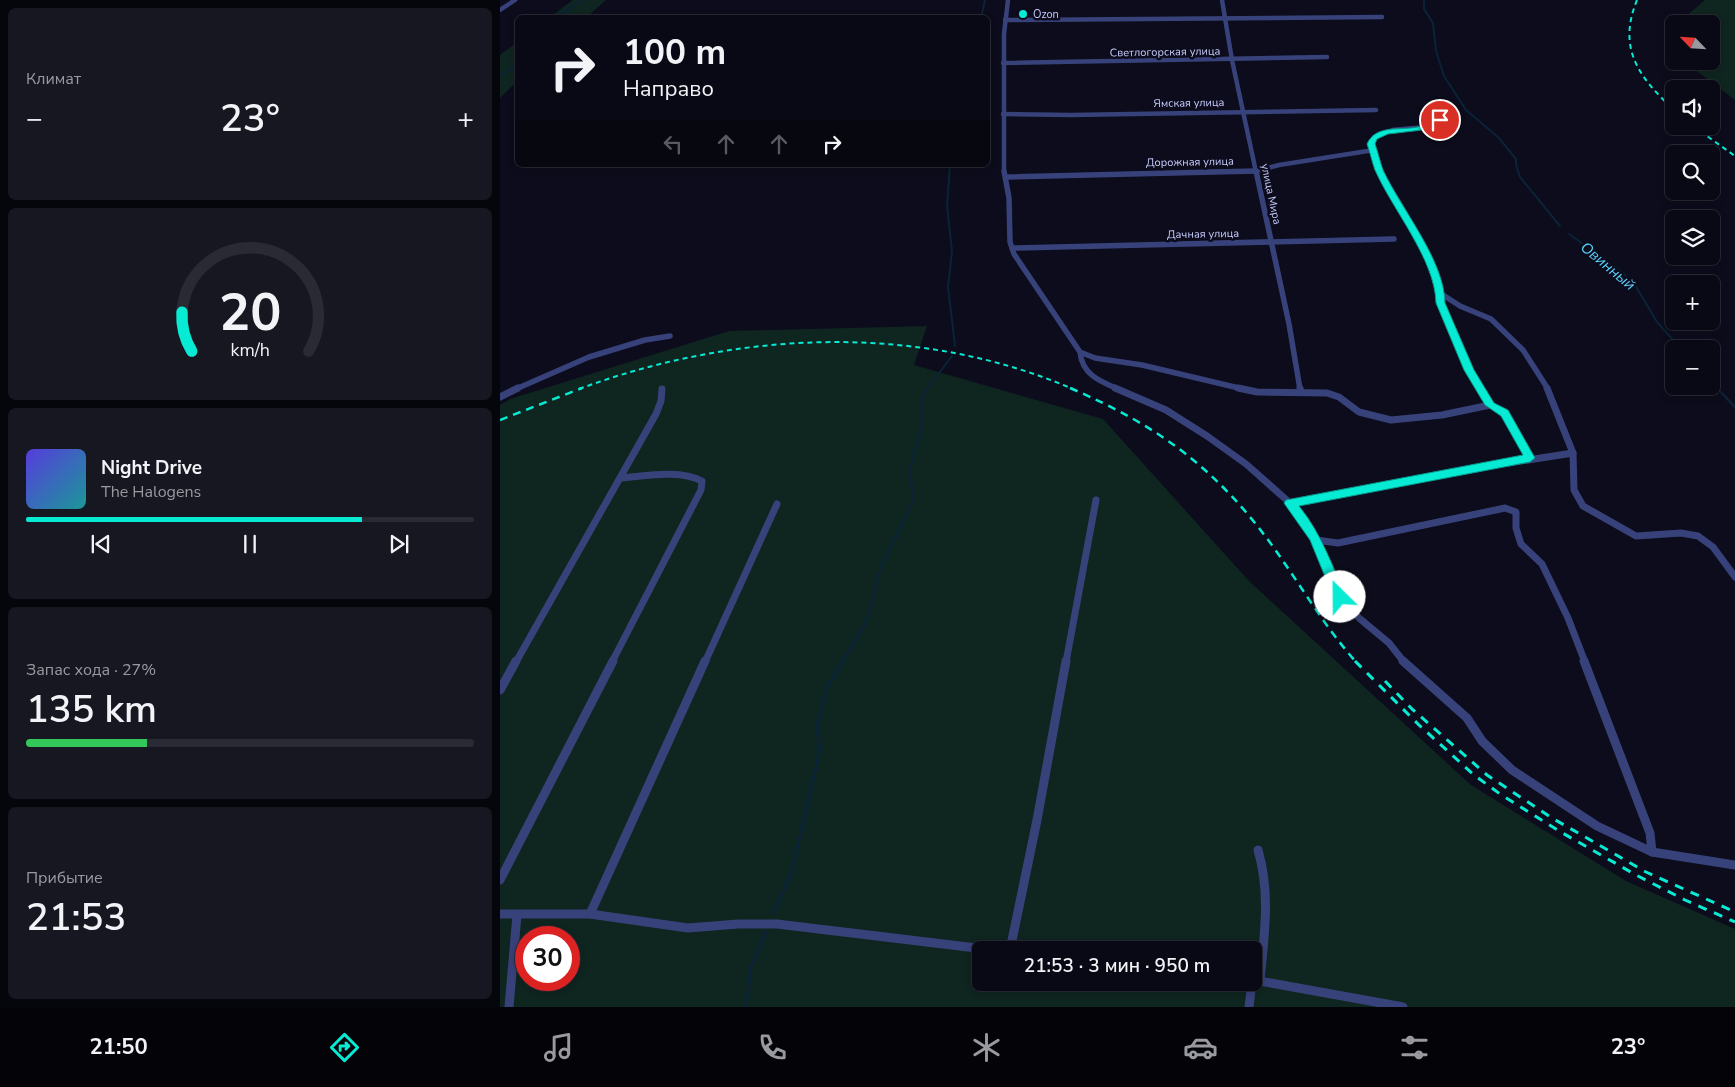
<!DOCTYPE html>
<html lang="ru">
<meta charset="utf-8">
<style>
body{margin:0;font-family:"Nunito Sans",sans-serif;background:#171722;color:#f1f3f6;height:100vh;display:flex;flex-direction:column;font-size:19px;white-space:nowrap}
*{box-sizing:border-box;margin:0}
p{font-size:16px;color:#999aa0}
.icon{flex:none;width:28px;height:28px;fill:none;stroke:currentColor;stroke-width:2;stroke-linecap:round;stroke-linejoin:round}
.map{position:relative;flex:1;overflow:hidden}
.sheet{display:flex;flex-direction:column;gap:8px;padding:8px;background:#05050c;width:500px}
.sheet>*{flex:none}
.top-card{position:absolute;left:15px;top:15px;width:475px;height:152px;border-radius:8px;box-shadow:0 2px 8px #0003,0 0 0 1px #292a34;background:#090915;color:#f1f3f6;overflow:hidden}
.needle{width:32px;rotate:295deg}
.tools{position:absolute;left:1165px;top:15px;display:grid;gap:10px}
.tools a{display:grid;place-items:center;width:55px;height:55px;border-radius:8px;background:#090915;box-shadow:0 2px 8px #0003,0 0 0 1px #292a34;font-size:25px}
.speed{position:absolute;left:15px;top:926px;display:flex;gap:10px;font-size:25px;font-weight:700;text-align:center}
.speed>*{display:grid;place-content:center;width:65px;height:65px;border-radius:50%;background:#090915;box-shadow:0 2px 8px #0003,0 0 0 1px #292a34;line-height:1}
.speed .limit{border:8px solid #d22;background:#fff;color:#111}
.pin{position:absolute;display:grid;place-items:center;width:42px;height:42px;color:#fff;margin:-21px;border:2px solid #fff;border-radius:50%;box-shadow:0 1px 5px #0007}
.me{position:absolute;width:55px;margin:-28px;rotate:337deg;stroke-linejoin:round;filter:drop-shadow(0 0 4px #0008)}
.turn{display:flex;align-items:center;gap:18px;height:105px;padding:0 25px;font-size:22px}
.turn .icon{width:65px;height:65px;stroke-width:2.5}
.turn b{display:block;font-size:35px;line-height:42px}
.lanes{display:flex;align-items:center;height:48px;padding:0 25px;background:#0003;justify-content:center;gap:25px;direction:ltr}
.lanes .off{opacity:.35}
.big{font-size:38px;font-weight:600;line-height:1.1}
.sheet .card{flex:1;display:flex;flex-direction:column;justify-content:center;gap:8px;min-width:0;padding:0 18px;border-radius:8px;background:#171722}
.sheet .dial{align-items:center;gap:0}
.dial svg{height:130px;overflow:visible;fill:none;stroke:#292a34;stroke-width:7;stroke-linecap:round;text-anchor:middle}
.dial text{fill:#f1f3f6;stroke:none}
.song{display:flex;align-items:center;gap:15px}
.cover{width:60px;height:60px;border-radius:8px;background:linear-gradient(135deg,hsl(250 70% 55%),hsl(180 70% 35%))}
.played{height:5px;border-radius:2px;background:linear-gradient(90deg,#07ebd4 75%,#292a34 75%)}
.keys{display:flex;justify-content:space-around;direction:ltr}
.heat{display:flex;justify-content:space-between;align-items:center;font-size:28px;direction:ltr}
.charge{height:8px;border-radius:4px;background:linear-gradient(90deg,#34c759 27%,#292a34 0)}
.trip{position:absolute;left:472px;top:941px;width:290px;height:50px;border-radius:8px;background:#090915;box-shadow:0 2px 8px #0003,0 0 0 1px #292a34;font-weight:600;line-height:50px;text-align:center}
.tabs{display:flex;height:80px;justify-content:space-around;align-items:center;background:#040408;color:#999aa0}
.tabs .icon{width:35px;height:35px}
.tabs .active{color:#07ebd4}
.tabs b{font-size:22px;color:#f1f3f6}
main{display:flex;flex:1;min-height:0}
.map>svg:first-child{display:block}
</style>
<main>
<section class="sheet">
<div class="card"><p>Климат</p>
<div class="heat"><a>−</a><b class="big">23°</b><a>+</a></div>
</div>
<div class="card dial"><svg viewBox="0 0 100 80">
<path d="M14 69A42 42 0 1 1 86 69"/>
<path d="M14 69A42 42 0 0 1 8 45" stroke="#07ebd4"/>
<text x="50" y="56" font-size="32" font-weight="700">20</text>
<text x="50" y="72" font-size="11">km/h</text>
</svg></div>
<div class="card">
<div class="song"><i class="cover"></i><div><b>Night Drive</b><p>The Halogens</p></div></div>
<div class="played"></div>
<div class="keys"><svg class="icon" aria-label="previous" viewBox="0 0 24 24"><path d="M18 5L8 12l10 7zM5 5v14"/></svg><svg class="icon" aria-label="pause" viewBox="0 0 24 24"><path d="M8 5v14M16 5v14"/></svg><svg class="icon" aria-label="next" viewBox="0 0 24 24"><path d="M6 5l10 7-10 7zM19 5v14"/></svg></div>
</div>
<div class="card"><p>Запас хода · 27%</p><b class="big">135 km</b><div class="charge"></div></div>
<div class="card"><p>Прибытие</p><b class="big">21:53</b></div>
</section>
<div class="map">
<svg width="1235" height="1007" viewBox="0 0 1235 1007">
<rect width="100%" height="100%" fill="#0c0c1c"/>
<g fill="#0f2520" fill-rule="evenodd">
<path d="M73 0H106L87 17H50Z"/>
<path d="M1205 0H1235V100L1194 69 1190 61H1211V24H1177Z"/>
<path d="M17 42V81L0 98V55Z"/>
<path d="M427 326 414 365 603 419 749 581 971 785 1126 881 1235 929V1007H0V405L10 399 229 331ZM26 938H69V980H26ZM481 950H754V982H481Z"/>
</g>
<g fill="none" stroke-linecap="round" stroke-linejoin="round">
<g stroke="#0a2337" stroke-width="2">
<path d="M924 0V9L933 23 936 51 944 76 966 110 999 138 1016 159V165L1020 177 1060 226"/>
<path d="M55 18 83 0"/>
<path d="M481 18 485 0"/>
<path d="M0 76 18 63"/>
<path d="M450 165 447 206 452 251 448 287 455 346"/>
<path d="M1069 234 1121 271 1135 285 1157 322 1181 349"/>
<path d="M1211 381 1218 389"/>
<path d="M427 389 452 356"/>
</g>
<g stroke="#0a2337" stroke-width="2.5">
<path d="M1217 388 1235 407"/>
<path d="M342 662 366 623 381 567 413 502 410 469 422 424V396L428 388"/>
</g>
<g stroke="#0a2337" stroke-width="3">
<path d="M274 913 291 874 320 750 317 726 327 687 343 661"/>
<path d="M246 1007 251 966 266 932"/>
</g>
<g stroke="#38427a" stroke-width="4.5">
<path d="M722 0 732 60 756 172"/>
<path d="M0 10 15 0"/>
<path d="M505 20 882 17"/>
<path d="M503 63 827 57"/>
<path d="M503 114 571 115 876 110"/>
<path d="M504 172V34L508 0"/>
<path d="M706 172 756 171 779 165 874 150"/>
<path d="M881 172 871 144 874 137 892 130 925 127 940 120"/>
</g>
<g stroke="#38427a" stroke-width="5.5">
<path d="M504 171 509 198 510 242 514 254 580 352 595 358 642 365 743 389"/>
<path d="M756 171 789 324 800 389"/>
<path d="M880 171C899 205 940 265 940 303L969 369 980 389"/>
<path d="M506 177 756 171"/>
<path d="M512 248 894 239"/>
<path d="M940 293 960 306 991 319 1023 350 1048 389"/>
<path d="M580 352C582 374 599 381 618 389"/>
<path d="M16 389 89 357 145 340 170 336"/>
</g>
<g stroke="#38427a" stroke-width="7">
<path d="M615 388 666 410 707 436 746 464 790 503 816 540 840 597 859 618 889 643 904 662"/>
<path d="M738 388 757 392 827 393 839 397 859 412 891 420 942 415 990 405"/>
<path d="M800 388 801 392"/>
<path d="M979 388 988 403 1004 413 1030 458"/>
<path d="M1047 388 1073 453 1074 490 1083 506 1136 536 1181 533 1198 536 1213 547 1235 577"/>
<path d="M0 397 18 388"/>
<path d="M790 503 1002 464 1073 453"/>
<path d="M816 540 838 543 1005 508 1016 512V528L1021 544 1042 564 1068 618 1085 662"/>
<path d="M16 662 156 414 161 401 162 389"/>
<path d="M112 662 201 490 202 481C179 469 146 476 121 478"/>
<path d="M205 662 277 504"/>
<path d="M566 662 596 500"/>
</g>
<g stroke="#38427a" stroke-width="9">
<path d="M903 661 967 718 982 741 1012 770 1097 826 1152 852 1235 865"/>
<path d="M1084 661 1150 833 1152 852"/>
<path d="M0 690 16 661"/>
<path d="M758 850C771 894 764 937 760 981"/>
<path d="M0 880 113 661"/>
<path d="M0 914H90L188 928 238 924H277L493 950"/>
<path d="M90 914 205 661"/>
<path d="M510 950 537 820 566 661"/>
<path d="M754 980 903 1007"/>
<path d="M9 1007 17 915"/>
<path d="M749 1007 752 982"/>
</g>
<g stroke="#07ebd4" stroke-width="2" stroke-dasharray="5 4" stroke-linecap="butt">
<path d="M1137 0C1117 49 1139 77 1174 110"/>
<path d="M1193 126 1235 156"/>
<path d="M79 389C236 331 417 322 573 389"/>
</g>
<g stroke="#07ebd4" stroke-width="2.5" stroke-dasharray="8 6" stroke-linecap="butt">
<path d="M570 388C659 426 717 469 774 548 801 586 825 627 856 662"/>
<path d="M0 420 82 388"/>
</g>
<g stroke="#07ebd4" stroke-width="3" stroke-dasharray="9 8" stroke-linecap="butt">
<path d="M855 661 919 725 974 775 1000 794 1059 831 1136 875 1185 900 1235 922"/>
<path d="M885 681 912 709 987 775 1052 818 1146 872 1235 912"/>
</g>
</g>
<path fill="#07ebd4" stroke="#05998a" d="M940 117 942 118V121L922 130 888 134 877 139 875 144C878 152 880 162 883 170 901 209 944 259 945 303L974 370 994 403 1008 410 1035 458 1030 462 799 506C821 533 832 565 846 597L844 601H835L810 540 786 506 784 503 786 500 1023 455 1001 416 985 405 964 370 936 303C935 259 892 209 875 170 872 162 870 152 867 144 876 124 900 131 917 127 925 125 932 120 940 117Z"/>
<circle fill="#07ebd4" stroke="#0c0c1c" stroke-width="2" cx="523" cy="14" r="5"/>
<g text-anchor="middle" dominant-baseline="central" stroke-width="5" stroke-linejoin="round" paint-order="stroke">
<g font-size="11" fill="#c8ccfd" stroke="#0c0c1c" text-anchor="start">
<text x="533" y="14">Ozon</text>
</g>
<g font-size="11" fill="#c8ccfd" stroke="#0c0c1c">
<text transform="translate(665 52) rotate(-1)">Светлогорская улица</text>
<text transform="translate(689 103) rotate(-1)">Ямская улица</text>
<text transform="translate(690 162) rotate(-1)">Дорожная улица</text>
<text transform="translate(771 194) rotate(78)">улица Мира</text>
<text transform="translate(703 234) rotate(-1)">Дачная улица</text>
</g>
<g font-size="15" font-style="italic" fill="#59d0fa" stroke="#0c0c1c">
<text transform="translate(1108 266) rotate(40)">Овинный</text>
</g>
</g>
</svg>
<div class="tools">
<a><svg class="needle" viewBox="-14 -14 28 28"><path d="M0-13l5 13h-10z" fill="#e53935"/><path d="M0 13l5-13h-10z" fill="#999aa0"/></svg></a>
<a><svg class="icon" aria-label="sound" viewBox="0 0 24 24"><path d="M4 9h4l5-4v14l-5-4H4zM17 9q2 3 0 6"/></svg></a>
<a><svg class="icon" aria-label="search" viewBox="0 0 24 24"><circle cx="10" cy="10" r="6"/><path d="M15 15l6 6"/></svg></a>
<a><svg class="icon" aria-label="layers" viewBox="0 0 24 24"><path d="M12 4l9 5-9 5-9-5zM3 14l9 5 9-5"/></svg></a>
<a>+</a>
<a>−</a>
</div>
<div class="speed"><div class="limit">30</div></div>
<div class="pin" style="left:940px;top:120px;background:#d93025"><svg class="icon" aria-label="arrive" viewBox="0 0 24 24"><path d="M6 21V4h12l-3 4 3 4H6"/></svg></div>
<svg class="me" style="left:840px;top:597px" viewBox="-20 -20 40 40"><circle r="19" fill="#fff"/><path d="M0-13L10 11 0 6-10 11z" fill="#07ebd4"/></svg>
<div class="trip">21:53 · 3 мин · 950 m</div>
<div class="top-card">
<div class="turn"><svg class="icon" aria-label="right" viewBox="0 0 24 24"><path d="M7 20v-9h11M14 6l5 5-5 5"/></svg><div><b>100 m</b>Направо</div></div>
<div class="lanes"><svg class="icon off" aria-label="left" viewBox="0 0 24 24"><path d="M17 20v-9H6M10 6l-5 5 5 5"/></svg><svg class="icon off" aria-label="ahead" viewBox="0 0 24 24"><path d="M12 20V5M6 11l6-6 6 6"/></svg><svg class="icon off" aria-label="ahead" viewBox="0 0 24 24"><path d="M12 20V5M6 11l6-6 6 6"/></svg><svg class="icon" aria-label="right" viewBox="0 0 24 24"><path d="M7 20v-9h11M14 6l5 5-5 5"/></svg></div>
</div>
</div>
</main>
<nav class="tabs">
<b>21:50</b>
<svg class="icon active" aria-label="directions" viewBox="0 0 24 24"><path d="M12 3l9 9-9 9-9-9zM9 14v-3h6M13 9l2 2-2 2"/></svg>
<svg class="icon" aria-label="music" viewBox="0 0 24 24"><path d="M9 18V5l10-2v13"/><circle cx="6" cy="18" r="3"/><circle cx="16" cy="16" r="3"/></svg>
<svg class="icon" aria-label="phone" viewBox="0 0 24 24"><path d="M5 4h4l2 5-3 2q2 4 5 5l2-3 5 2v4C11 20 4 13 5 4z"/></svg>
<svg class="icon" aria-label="climate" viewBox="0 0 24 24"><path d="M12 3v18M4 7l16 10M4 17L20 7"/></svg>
<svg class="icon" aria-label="car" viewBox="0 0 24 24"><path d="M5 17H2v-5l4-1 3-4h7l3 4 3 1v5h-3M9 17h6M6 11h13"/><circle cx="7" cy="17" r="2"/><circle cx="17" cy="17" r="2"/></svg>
<svg class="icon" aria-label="filters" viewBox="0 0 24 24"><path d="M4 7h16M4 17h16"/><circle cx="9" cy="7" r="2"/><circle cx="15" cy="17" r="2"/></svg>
<b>23°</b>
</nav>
